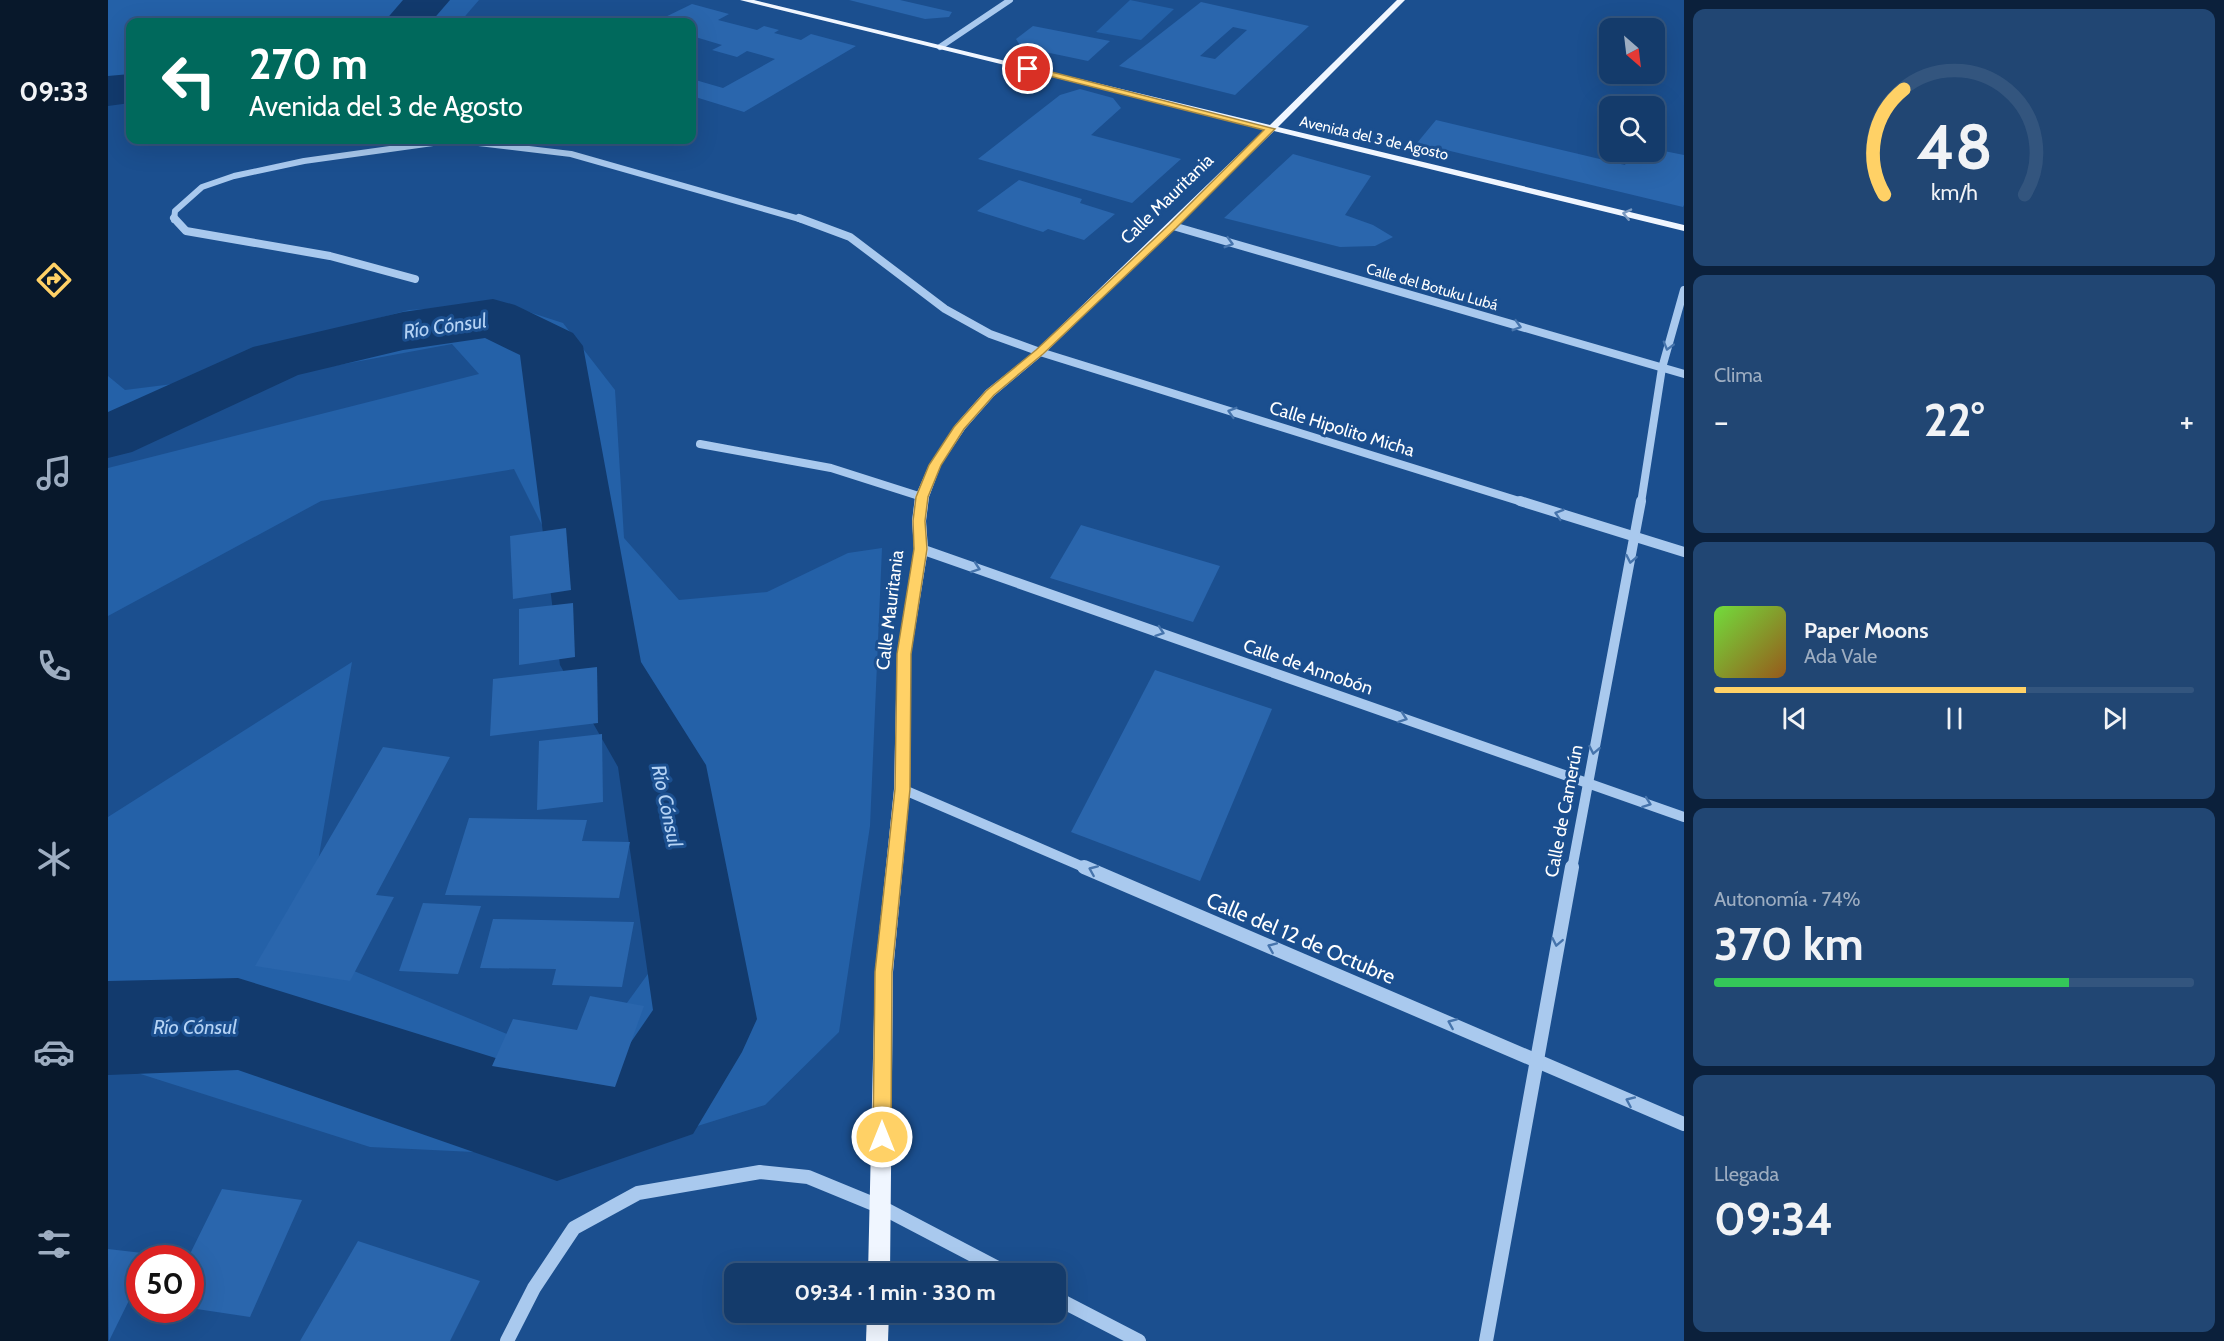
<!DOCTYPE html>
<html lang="es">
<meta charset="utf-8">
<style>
body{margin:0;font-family:Cabin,sans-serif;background:#214673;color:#f1f3f6;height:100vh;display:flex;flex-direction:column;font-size:22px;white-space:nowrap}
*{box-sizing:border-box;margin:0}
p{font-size:20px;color:#9dadc1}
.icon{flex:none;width:33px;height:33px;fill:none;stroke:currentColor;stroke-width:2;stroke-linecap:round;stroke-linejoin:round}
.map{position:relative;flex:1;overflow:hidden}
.panel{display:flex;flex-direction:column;gap:9px;padding:9px;background:#0b203b;width:540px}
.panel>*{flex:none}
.banner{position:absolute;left:18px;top:18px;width:570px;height:126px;border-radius:12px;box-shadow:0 6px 24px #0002,0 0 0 2px #33557e;background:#00695c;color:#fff;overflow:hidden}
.needle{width:39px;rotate:152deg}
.fabs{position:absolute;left:1491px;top:18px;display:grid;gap:12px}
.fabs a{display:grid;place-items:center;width:66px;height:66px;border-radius:12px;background:#143b6b;box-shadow:0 6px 24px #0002,0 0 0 2px #33557e;font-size:30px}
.speed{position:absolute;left:18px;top:1245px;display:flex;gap:12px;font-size:30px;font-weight:700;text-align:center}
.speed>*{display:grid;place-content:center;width:78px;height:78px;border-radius:50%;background:#143b6b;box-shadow:0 6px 24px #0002,0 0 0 2px #33557e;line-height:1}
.speed .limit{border:9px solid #d22;background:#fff;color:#111}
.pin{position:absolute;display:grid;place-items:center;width:51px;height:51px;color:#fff;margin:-26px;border:3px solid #fff;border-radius:50%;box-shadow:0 2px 6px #0007}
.me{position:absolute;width:66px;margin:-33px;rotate:0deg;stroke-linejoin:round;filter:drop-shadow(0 0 4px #0008)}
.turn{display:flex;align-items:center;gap:21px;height:126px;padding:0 24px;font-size:27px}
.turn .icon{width:78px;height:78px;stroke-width:2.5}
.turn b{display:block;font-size:42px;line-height:51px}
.big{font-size:45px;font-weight:800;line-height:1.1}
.panel .tile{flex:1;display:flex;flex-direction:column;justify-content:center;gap:9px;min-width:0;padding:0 21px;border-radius:12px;background:#214673}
.panel .dial{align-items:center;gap:0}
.dial svg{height:156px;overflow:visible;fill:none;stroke:#33557e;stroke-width:7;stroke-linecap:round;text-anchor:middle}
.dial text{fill:#f1f3f6;stroke:none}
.song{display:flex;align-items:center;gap:18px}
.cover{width:72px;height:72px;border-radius:9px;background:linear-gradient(135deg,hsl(100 70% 55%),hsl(30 70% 35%))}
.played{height:6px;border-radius:3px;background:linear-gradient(90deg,#ffd166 65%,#33557e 65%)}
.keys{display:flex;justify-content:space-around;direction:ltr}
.heat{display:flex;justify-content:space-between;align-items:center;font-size:33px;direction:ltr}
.charge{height:9px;border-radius:4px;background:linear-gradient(90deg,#34c759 74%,#33557e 0)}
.trip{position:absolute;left:616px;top:1263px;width:342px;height:60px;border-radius:12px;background:#143b6b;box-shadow:0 6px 24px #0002,0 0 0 2px #33557e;font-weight:800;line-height:60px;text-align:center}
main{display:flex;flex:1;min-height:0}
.tab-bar{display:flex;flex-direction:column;width:108px;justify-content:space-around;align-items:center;background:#08182b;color:#9dadc1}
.tab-bar .icon{width:42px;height:42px}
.tab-bar .selected{color:#ffd166}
.tab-bar b{font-size:27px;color:#f1f3f6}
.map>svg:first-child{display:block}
</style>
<main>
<nav class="tab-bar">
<b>09:33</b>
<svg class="icon selected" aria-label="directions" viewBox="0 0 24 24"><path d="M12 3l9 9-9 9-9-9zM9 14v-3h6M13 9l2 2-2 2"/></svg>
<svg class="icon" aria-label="music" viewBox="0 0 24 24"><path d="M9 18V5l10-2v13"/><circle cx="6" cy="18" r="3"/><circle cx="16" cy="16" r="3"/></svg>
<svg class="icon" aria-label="phone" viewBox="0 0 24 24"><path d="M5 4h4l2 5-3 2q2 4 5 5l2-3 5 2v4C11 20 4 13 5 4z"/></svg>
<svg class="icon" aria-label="climate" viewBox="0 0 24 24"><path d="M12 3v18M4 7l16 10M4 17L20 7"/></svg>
<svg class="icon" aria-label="car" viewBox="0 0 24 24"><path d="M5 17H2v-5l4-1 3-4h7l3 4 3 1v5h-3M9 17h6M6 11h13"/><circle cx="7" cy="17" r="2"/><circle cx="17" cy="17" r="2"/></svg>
<svg class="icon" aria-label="filters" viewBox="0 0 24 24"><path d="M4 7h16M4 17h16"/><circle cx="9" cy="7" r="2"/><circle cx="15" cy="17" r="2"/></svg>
</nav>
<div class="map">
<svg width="1576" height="1341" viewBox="0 0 1576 1341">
<rect width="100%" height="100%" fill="#1b4f8f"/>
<g fill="#2461a8">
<path d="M0 0H371L352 22H22V98L0 101Z"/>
<path d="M1022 0 1066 9 1033 40 988 32Z"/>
<path d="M396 304 455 323 507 390 516 538 571 600 659 592 740 553 774 548 762 826 731 1032 657 1105 487 1158 262 1147 20 1070 0 1072V817L244 662 195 950 474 1065 571 931 493 643 406 469 213 501 0 616V468L371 374 344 344 193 372 57 410 0 419V376L17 390 97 380 198 337 301 310Z"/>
</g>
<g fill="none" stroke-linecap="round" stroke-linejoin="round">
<g fill="#123a6d" fill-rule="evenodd">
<path d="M295 0H342L323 22H276Z"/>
<path d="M22 74V103L0 106V76Z"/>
<path d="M385 299 407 305 465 333 475 346 533 662 598 765 649 1019 634 1052 585 1134 449 1181 130 1070 0 1075V981L130 978 449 1077 512 1058 545 1010 510 767 452 665 412 355 377 338 295 350 190 375 24 452 0 458V412L145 347 295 312Z"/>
</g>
</g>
<g fill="#2a66ad" fill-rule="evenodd">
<path d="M741 0H792L844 12 841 17 817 19Z"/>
<path d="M1093 2 1201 26 1127 95 1011 66ZM1125 27 1139 30 1107 59 1092 56Z"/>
<path d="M584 4 621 14 610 20 649 30 656 26 671 30 666 33 693 40 703 34 748 46 636 112 584 96V79L615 88 667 59 639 51 629 57 604 50 614 45 584 36V22H547Z"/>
<path d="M925 26 1002 41 980 61 913 47 908 39Z"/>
<path d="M972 89 1005 98 1013 108 983 135 1073 159 1024 203 870 159 952 95Z"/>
<path d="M1328 120 1517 165 1524 152H1546V149L1576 155V205L1575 207 1309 143Z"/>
<path d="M1185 154 1263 176 1237 215 1265 225 1285 237 1267 246 1232 247 1116 218Z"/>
<path d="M911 180 974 199 972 203 1007 214 976 240 940 229 935 232 869 211Z"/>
<path d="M973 525 1112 566 1085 622 942 578Z"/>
<path d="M458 528 463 590 405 599 402 536Z"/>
<path d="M465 603 467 657 411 665V609Z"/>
<path d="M489 667 490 723 382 736 385 679Z"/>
<path d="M1047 670 1164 709 1092 881 963 832Z"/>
<path d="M494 734 495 802 429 810 431 741Z"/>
<path d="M275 747 342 757 268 895 286 897 242 981 147 966Z"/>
<path d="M361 818 479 820 474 841 522 842 511 898 337 895Z"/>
<path d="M315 903 373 906 350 974 291 971Z"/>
<path d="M385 919 526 922 514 987 444 985 448 969 372 968Z"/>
<path d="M482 996 536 1006 507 1087 384 1066 405 1019 469 1030Z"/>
<path d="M114 1189 194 1200 142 1317 82 1308V1258H80Z"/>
<path d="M250 1241 372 1281 342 1341H192Z"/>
<path d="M0 1249 43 1254 41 1258H32V1278L1 1341Z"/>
</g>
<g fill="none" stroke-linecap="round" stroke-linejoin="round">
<g stroke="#a9c9ee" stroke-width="6">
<path d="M832 47 902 0"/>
<path d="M66 220 67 211 94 187 126 176 196 161 325 143 362 142 463 154 695 220"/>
</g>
<g stroke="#a9c9ee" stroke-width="8">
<path d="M66 218 78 231 222 256 307 279"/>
<path d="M691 218 742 237 837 309 882 334 932 352 1417 503"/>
<path d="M1065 226 1576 374"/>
<path d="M592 444 723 468 814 497"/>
<path d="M1533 503 1554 368 1576 290"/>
</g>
<g stroke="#a9c9ee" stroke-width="10">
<path d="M1412 501 1576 552"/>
<path d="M813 549 1576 817"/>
<path d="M794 789 980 869"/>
<path d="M1464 869 1533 501"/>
</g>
<g stroke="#a9c9ee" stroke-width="14">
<path d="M976 867 1576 1124"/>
<path d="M948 1298 1031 1341"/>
<path d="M399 1341 426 1288 466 1228 530 1193 652 1172 700 1177 773 1207 901 1274"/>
<path d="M1378 1341 1464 867"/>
</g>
<g fill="#f0f6ff" fill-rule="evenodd">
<path d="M632 0H646L1162 125 1289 0H1297L1170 127 1576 225V231L1166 131 936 354 886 396 857 429 833 465 821 497 818 521 820 549 803 654 802 789 785 972 782 1274H760L767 972 786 789 789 654 806 549 804 521 807 497 821 465 848 424 878 390 928 350 1157 129Z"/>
<path d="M759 1312H781L780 1341H758Z"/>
</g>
</g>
<defs><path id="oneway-chevron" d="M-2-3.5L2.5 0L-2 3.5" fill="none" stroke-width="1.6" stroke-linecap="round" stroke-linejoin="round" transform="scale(1.5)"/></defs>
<use stroke="#7b9ac1" href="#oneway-chevron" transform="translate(1519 214) rotate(-167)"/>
<g stroke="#4674ac">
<use href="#oneway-chevron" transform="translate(1121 243) rotate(16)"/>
<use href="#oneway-chevron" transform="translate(1409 326) rotate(16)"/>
<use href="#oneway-chevron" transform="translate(1560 346) rotate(106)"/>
<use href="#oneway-chevron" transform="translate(1124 412) rotate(-163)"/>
<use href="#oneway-chevron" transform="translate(1451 514) rotate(-163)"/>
<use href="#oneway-chevron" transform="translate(1523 559) rotate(101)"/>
<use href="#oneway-chevron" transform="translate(868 568) rotate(19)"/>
<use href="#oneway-chevron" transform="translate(1052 632) rotate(19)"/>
<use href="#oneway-chevron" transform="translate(1295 718) rotate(19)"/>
<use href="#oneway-chevron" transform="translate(1486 750) rotate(101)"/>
<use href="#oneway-chevron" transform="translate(1539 803) rotate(20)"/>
<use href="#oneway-chevron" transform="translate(985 870) rotate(-157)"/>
<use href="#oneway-chevron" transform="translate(1449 942) rotate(101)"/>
<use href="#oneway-chevron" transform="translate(1164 947) rotate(-157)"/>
<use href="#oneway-chevron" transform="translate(1344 1023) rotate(-157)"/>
<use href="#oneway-chevron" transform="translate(1522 1101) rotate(-156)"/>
</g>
<path fill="#ffd166" stroke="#a68842" stroke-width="1.5" d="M920 66 1167 129 1068 228 935 354 886 395 856 429 833 465 820 497 817 521 819 549 803 654 802 789 784 972 783 1137 780 1143 774 1146 767 1143 765 1137 767 972 787 789 789 654 806 549 805 521 808 497 821 465 846 427 878 391 928 350 1061 225 1156 130 917 70V67Z"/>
<g text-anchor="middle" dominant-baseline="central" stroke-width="6" stroke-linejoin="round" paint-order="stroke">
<g font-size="15" fill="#fff" stroke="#1b4f8f">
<text transform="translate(1266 138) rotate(13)">Avenida del 3 de Agosto</text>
<text transform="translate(1324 287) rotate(16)">Calle del Botuku Lubá</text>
</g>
<g font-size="18" fill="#fff" stroke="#1b4f8f">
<text transform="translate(1059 199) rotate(-44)">Calle Mauritania</text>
<text transform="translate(1234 429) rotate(17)">Calle Hipolito Micha</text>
<text transform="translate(782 610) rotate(-83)">Calle Mauritania</text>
<text transform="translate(1200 667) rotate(19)">Calle de Annobón</text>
<text transform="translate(1456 811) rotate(-79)">Calle de Camerún</text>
</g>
<g font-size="20" font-style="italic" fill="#b5d3f5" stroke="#1b4f8f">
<text transform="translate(337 326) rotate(-8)">Río Cónsul</text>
<text transform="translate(559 806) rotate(78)">Río Cónsul</text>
<text x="87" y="1027">Río Cónsul</text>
</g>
<g font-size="21" fill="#fff" stroke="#1b4f8f">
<text transform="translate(1193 938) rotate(23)">Calle del 12 de Octubre</text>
</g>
</g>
</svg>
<div class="fabs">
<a><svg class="needle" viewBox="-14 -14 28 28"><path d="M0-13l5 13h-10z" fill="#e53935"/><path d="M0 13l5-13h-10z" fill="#9dadc1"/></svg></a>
<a><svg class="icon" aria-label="search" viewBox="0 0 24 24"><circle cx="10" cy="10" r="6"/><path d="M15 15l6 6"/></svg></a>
</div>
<div class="speed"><div class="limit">50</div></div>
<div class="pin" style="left:920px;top:69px;background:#d93025"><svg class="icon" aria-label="arrive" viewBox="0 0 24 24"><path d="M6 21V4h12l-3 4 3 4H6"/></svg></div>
<svg class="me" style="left:774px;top:1137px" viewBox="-20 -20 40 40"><circle r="17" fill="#ffd166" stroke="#fff" stroke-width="3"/><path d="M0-11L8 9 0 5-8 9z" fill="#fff"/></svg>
<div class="trip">09:34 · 1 min · 330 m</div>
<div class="banner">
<div class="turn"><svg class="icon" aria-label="left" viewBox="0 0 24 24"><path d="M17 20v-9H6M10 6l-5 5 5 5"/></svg><div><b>270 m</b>Avenida del 3 de Agosto</div></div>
</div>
</div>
<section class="panel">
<div class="tile dial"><svg viewBox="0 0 100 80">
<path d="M14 69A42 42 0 1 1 86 69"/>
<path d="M14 69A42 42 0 0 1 24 15" stroke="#ffd166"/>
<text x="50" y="56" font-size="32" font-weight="700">48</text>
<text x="50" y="72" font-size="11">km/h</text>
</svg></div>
<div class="tile"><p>Clima</p>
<div class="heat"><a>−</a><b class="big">22°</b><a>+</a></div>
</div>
<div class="tile">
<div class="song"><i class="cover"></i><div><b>Paper Moons</b><p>Ada Vale</p></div></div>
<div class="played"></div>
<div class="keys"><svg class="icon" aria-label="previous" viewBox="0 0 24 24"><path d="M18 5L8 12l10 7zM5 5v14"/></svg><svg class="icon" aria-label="pause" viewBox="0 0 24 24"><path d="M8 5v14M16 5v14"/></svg><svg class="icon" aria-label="next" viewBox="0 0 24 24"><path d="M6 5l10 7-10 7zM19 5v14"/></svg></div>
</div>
<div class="tile"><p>Autonomía · 74%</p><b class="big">370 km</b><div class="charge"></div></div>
<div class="tile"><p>Llegada</p><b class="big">09:34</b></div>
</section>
</main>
